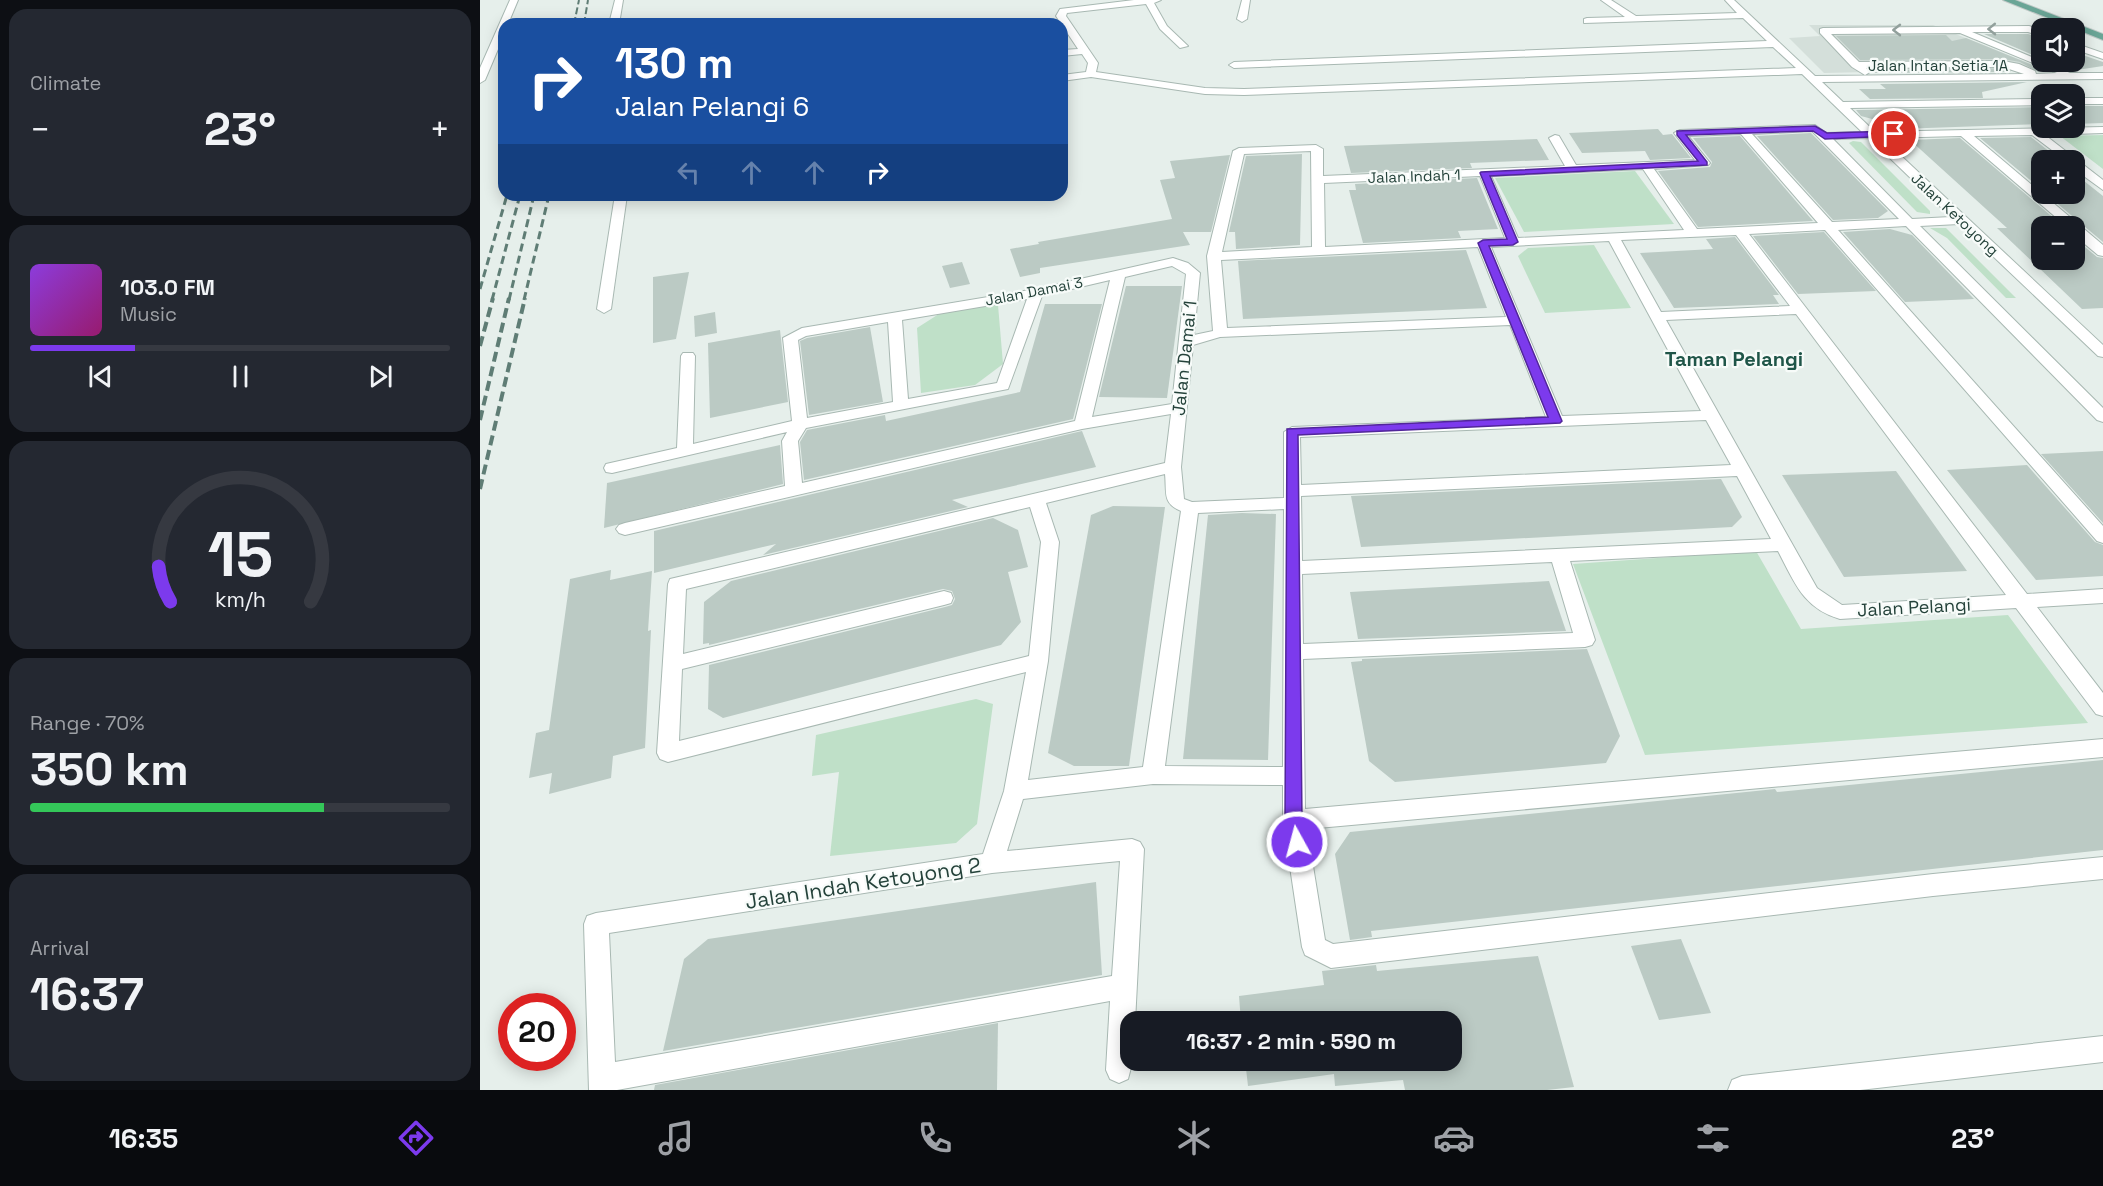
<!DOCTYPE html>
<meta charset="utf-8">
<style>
body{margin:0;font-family:"Space Grotesk",sans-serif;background:#242831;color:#f1f3f6;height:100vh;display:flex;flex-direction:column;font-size:22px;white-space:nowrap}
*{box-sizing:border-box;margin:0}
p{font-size:20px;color:#9ea1a6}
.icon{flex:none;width:33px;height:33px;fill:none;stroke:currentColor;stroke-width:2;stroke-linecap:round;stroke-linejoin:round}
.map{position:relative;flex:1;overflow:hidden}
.sheet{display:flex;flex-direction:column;gap:9px;padding:9px;background:#0d0f14;width:480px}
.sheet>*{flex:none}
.top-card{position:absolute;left:18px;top:18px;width:570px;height:183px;border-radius:18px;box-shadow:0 3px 15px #0003;background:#1a4fa0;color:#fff;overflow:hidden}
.controls{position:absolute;left:1551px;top:18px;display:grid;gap:12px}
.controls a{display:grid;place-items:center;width:54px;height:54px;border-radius:12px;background:#171b24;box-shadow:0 3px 15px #0003;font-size:30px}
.speed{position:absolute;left:18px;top:993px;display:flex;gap:12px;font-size:30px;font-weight:700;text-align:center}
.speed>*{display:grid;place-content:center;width:78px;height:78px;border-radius:50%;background:#171b24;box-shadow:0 3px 15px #0003;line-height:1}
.speed .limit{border:9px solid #d22;background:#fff;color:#111}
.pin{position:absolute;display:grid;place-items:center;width:51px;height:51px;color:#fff;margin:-26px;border:3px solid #fff;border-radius:50%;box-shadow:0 2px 6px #0007}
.me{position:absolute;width:66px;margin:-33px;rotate:353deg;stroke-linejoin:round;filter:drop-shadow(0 0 4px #0008)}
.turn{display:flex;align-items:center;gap:21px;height:126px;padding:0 18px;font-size:27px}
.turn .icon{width:78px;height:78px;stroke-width:2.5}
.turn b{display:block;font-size:42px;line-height:51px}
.lanes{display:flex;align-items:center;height:57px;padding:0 18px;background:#0003;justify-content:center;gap:30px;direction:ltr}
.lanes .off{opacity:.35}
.big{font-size:45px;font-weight:600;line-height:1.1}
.sheet .card{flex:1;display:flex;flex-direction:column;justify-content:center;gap:9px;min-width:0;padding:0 21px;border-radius:18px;background:#242831}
.sheet .dial{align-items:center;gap:0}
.dial svg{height:156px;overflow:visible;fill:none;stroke:#363941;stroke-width:7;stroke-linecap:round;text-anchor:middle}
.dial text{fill:#f1f3f6;stroke:none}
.song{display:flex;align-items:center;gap:18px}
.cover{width:72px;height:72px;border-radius:9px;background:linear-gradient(135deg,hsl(270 70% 55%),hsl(320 70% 35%))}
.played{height:6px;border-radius:3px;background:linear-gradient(90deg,#7c3aed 25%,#363941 25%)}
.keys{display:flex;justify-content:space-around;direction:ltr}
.heat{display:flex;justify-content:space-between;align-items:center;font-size:33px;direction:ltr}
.charge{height:9px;border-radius:4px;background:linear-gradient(90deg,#34c759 70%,#363941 0)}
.trip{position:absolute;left:640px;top:1011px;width:342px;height:60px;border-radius:18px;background:#171b24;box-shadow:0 3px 15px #0003;font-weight:600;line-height:60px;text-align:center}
.menu{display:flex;height:96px;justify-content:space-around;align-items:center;background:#090b0e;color:#9ea1a6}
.menu .icon{width:42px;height:42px}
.menu .on{color:#7c3aed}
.menu b{font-size:27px;color:#f1f3f6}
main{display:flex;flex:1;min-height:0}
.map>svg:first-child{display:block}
</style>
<main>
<section class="sheet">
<div class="card"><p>Climate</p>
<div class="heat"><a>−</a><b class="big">23°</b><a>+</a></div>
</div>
<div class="card">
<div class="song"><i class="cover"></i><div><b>103.0 FM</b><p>Music</p></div></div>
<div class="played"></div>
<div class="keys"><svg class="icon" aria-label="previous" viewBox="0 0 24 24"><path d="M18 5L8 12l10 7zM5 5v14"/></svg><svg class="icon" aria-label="pause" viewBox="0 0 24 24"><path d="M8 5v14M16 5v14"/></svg><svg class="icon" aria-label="next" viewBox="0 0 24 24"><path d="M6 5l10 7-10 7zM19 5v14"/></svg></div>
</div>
<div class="card dial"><svg viewBox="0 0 100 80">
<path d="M14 69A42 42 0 1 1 86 69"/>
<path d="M14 69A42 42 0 0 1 8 51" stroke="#7c3aed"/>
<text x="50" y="56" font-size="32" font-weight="700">15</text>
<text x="50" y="72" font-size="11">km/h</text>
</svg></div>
<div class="card"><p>Range · 70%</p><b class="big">350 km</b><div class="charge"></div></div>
<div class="card"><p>Arrival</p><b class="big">16:37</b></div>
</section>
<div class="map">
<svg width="1623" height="1090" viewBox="0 0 1623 1090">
<rect width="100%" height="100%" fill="#e6efeb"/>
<path fill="#d4dfda" d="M1329 25H1453L1561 68 1344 73 1309 38 1340 36Z"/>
<g fill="#bfe0c8">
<path d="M1623 135V169L1580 136Z"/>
<path d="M1373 141 1381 142 1450 211V214L1437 212 1369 143Z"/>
<path d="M1155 171 1194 224 1044 232 1015 178Z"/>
<path d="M1450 228H1466L1536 298H1526L1467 238Z"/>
<path d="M1114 245 1151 308 1065 313 1038 256 1048 248Z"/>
<path d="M518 305 523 364 495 385 441 393 437 328 462 312Z"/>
<path d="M1276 551 1321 629 1528 615 1608 723 1165 755 1093 564Z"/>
<path d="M496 699 513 704 497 824 476 843 350 856 359 772 332 776 336 735Z"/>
</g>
<g fill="#bbcac4">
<path d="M1504 34H1548L1562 38V59Z"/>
<path d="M1466 35 1472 41 1486 38 1567 71 1558 72 1540 62 1523 59 1380 60 1356 36Z"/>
<path d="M1594 52 1623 62V66L1590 71 1568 62H1594Z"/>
<path d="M1523 69 1531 72 1392 73 1391 70Z"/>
<path d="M1547 82 1502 92 1503 98 1390 99 1379 89H1406L1400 84Z"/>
<path d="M1594 106H1623V123L1594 124Z"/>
<path d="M1562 107V124L1418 129 1414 125 1381 116 1376 110Z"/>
<path d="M1178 129 1183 135 1192 134 1211 158 1170 160 1165 151 1102 153 1089 133Z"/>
<path d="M1331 133 1408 211 1398 218 1353 220 1277 136Z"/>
<path d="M1260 136 1333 221 1218 227 1178 171 1230 167 1232 162 1213 138Z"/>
<path d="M1551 137 1580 160H1562V190L1500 138Z"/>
<path d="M1480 138 1583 226H1562V260H1594V238L1617 257 1623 258V308L1602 309 1517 228H1527L1430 140Z"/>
<path d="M1057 139 1069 160 990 163 992 168 871 173 864 146Z"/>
<path d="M822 154 820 245 756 249 755 232H749L766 156Z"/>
<path d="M750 155 731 232H703L710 245 560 268V273L540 277 530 249 559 244 558 242 692 219 680 180 695 178 690 161Z"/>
<path d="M1594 173 1623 196V242L1566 194H1594Z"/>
<path d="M997 178 1018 229 978 231 981 238 883 243 869 190H876L875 184Z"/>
<path d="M1410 229 1432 235 1494 299 1425 302 1363 232Z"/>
<path d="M1344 232 1396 291 1318 294 1273 236Z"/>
<path d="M1255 237 1299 295H1293L1299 304 1194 308 1160 253 1233 249 1226 239Z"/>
<path d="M986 250 1007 308 763 319 758 261Z"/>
<path d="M482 262 490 284 470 288 462 266Z"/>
<path d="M209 272 196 339 173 343V277Z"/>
<path d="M646 286H702L687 398 619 397Z"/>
<path d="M565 304H622L593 419 324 480 320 442 327 430 405 415 406 421 540 392Z"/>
<path d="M235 312 237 333 215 337 214 316Z"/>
<path d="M390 327 403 402 329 415 320 341 327 338Z"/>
<path d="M300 330 308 402 230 418 228 343Z"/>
<path d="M602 431 616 467 472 500 488 507 283 555 296 544 174 573V531Z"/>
<path d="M300 445 303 484 124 528 127 483Z"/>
<path d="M1623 451V523L1561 454Z"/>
<path d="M1547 465 1615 542 1623 545V576L1556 580 1467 470Z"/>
<path d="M1416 471 1487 571 1364 577 1302 475Z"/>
<path d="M1241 479 1262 517 1252 527 881 547 871 496Z"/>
<path d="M633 506 685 507 649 766H594L568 753 611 515Z"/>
<path d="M762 513 796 514 788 760 703 759 728 515Z"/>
<path d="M513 518 538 530 548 567 528 572 541 622 521 645 243 718 228 709 229 665 465 607 472 605 475 599 472 591 463 589 229 645V643L223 644 224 602 251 581Z"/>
<path d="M131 570 130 580 172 571 168 631 171 630 165 748 133 756 131 778 69 794 72 773 49 778 56 733 69 730 90 579Z"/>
<path d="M1069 581 1086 631 878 639 870 592Z"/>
<path d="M1107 649 1140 736 1126 763 915 782 889 761 871 662 882 661V659Z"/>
<path d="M1623 760V850L891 931 892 937 870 940 855 854 870 832 1276 791 1295 789 1297 792Z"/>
<path d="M616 882 622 975 183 1051 204 959 228 939Z"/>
<path d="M1201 939 1231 1013 1179 1020 1151 946Z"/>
<path d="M1058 956 1094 1087 1067 1090H925L923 1080 855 1086 854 1074 768 1086 765 1060H972V1022H761L759 996 844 985 842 971 896 965 897 971Z"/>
<path d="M518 1023 517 1090H174L175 1085Z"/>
</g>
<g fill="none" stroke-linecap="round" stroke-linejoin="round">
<defs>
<g id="minor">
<path d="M30 0H38L28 24H24V35L5 80 0 83V68Z"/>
<path d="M135 0H143L139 24H129Z"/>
<path d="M654 0H681L674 3 687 26 708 46 700 48 680 29 666 4 587 13 586 16 618 63 616 72 725 88 764 89 1316 68 1293 47 754 68 749 65 754 62 1287 41 1263 18 1104 23V19L1107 18 1145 17 1121 0H1131L1156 16 1257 13 1245 0H1254L1335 76 1544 74 1523 67 1386 68 1390 72 1385 75 1372 67 1340 33V29L1343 28 1549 26 1562 30V36L1548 32H1492L1590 73H1623V79L1342 82 1363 102 1562 99V105L1370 108 1395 132 1623 127V133L1565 135 1623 180V190L1594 169V160H1585L1552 135 1494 136 1623 245V256L1618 255 1594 235V226H1586L1481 136 1402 138 1623 345V357L1618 356 1479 224 1440 226 1623 408V422L1617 420 1426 226 1358 230 1623 526V543L1617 541 1345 230 1269 234 1547 594 1623 589V603L1557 607 1623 693V716L1616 714 1536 608 1360 619C1323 608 1315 583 1298 551L1090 561 1115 640 1112 645 1105 647 823 659 825 809 1623 739V757L827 829 845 940 853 944 1453 874 1623 857V879L1453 896 851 968 825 955 822 947 803 820V785L673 784 543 799 527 851 652 839 660 842 664 849 655 1022H651V1060H653L648 1079 639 1083 630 1079 626 1070 630 1001 137 1090H109L104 924 107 916 116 913 503 854 524 791 546 672 188 762 180 759 177 753 188 584 190 579 685 463 691 414 602 429 145 535 139 533 136 529 139 525 145 523 305 486 302 441 307 432 132 473 126 472 124 468 126 464 197 448 201 356 203 353H213L215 356 213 444 312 421 303 338 322 328 556 289 693 258 708 263 720 273 714 335 733 331 727 256 753 151 759 148 836 145 843 149V176L1085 166 1069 138 1075 135 1079 136 1096 165 1215 160 1194 133 1200 130 1335 125 1346 133 1382 132 1322 74 764 95 725 94 611 77 582 81V75L606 72 608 63 602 54 582 56V50L598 49 576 16 580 9ZM1480 33 1577 73 1556 74 1555 71 1539 64 1523 61 1379 62 1351 34ZM1332 131 1419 219 1352 222 1272 134ZM1261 134 1338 223 1217 229 1174 169 1228 165 1230 163 1208 136ZM1389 138 1471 217 1432 219 1353 139ZM831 151 832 247 742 252 764 154ZM1163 169 1204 230 1038 238 1011 176ZM1000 176 1025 238 845 247 844 183ZM1256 235 1310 306 1181 312 1141 240ZM1129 241 1221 411 1082 416 1011 247ZM998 247 1026 317 747 328 741 260ZM692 266 706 274 692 404 612 417 645 277ZM630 280 595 421 322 483 318 441 326 428 528 389 562 296ZM547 299 517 383 428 399 422 320ZM1316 314 1526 595 1362 605 1337 588 1186 320ZM408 322 413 402 327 418 318 340 326 336ZM1030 325 1066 417 812 427 804 432V498L712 502 704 499 701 467 713 345 740 337ZM1226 420 1251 465 821 485 820 437ZM685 474C687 493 682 503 701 511L663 767 548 780 568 661 579 542 566 503ZM1257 476 1291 539 822 561 821 496ZM550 507 561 542 549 656 199 741 202 669 464 605 471 603 473 598 471 593 464 591 203 654 206 589ZM804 509 803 767 685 766 718 513ZM1072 562 1093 633 823 644 822 574ZM640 861 632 976 135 1062 129 933 512 873Z"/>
<path d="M762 0H770L767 19 762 22 757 19Z"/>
<path d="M1594 43 1623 53V59L1594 49Z"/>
<rect x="1594" y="98" width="29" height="6"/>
<path d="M135 195H147L131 309 124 313 117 309Z"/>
<path d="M1623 1036V1062L1380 1090H1248L1252 1080 1262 1076Z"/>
</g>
<path id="major" d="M1523 0H1535L1623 34V40Z"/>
</defs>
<use href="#minor" stroke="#a8b8b2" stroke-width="2"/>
<use href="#major" stroke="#c2cac8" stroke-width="2"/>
<use href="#minor" fill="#fff" fill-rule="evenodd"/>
<use href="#major" fill="#6aa596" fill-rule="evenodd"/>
<g stroke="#5f7d75" stroke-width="2" stroke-dasharray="7 3" stroke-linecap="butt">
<path d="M94 24 99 0"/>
<path d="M104 24 108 0"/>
</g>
<g stroke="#5f7d75" stroke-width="3" stroke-dasharray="8 4.5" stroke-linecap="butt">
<path d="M0 289 27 195"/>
<path d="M12 300 40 195"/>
<path d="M29 300 54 195"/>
<path d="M44 300 69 195"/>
</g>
<g stroke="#5f7d75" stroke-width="4" stroke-dasharray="10 5" stroke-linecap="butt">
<path d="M0 346 13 298"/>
<path d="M0 420 29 298"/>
<path d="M0 489 45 298"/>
</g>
</g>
<defs><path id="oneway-chevron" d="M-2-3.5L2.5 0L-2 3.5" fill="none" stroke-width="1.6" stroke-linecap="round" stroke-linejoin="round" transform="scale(1.5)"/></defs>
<g stroke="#92a09c">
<use href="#oneway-chevron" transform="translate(1512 29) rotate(179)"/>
<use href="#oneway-chevron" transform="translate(1417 30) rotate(180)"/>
</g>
<path fill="#7c3aed" stroke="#51269a" stroke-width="1.5" d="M1335 126 1347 133 1414 131 1419 134 1414 136 1345 139 1333 131 1206 135 1227 162V165L1010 176 1038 242 1033 245 1009 246 1082 421 1080 423 818 435 822 820 826 842 824 848 817 850 811 848 805 820 807 429 1068 417 998 243 1003 240 1027 239 1000 173 1001 172 1218 161 1197 135V131Z"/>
<g text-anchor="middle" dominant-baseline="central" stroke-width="4.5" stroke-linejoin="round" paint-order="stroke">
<g font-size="15" fill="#24423a" stroke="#f7fbf9">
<text x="1458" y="65">Jalan Intan Setia 1A</text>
<text transform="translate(934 176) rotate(-2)">Jalan Indah 1</text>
<text transform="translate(1475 214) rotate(43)">Jalan Ketoyong</text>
<text transform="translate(554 291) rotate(-11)">Jalan Damai 3</text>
</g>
<g font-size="18" fill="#24423a" stroke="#f7fbf9">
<text transform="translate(704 358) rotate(-84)">Jalan Damai 1</text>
<text transform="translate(1434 607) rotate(-3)">Jalan Pelangi</text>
</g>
<g font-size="20" font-weight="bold" fill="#1f5548" stroke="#f7fbf9">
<text x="1254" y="359">Taman Pelangi</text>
</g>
<g font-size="21" fill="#24423a" stroke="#f7fbf9">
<text transform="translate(383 883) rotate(-9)">Jalan Indah Ketoyong 2</text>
</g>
</g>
</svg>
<div class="controls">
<a><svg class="icon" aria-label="sound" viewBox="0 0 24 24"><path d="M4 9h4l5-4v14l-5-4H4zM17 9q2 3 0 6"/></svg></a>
<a><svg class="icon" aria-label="layers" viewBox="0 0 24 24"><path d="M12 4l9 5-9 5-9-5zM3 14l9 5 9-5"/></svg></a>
<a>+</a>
<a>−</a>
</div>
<div class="speed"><div class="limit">20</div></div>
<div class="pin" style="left:1414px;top:134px;background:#d93025"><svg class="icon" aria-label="arrive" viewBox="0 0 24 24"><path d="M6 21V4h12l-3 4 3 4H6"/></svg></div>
<svg class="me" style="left:817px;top:842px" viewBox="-20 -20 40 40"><circle r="17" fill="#7c3aed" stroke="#fff" stroke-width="3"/><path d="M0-11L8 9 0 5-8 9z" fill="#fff"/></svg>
<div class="trip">16:37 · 2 min · 590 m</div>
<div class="top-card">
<div class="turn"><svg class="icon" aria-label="right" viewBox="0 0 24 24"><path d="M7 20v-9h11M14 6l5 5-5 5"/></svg><div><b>130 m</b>Jalan Pelangi 6</div></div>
<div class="lanes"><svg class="icon off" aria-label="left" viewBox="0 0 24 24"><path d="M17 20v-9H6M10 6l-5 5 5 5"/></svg><svg class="icon off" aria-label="ahead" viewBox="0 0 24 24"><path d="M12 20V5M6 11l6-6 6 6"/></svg><svg class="icon off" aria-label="ahead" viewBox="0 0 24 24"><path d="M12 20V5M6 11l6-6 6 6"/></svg><svg class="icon" aria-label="right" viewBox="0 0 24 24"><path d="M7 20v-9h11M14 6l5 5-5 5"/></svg></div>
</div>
</div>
</main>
<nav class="menu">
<b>16:35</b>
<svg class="icon on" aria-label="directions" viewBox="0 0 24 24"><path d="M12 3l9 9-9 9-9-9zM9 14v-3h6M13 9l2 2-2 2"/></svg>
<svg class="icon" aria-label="music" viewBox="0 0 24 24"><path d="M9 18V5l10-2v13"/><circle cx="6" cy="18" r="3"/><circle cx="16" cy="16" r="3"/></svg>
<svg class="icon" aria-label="phone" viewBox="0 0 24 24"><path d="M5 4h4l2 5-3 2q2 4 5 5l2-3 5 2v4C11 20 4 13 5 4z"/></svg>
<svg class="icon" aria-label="climate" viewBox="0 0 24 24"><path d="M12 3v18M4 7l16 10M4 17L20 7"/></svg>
<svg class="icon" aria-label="car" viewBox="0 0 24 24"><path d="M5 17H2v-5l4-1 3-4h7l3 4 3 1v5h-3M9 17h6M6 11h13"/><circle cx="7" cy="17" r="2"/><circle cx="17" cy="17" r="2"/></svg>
<svg class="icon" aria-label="filters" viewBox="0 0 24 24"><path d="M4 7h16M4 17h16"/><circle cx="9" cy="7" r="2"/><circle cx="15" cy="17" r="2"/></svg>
<b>23°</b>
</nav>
